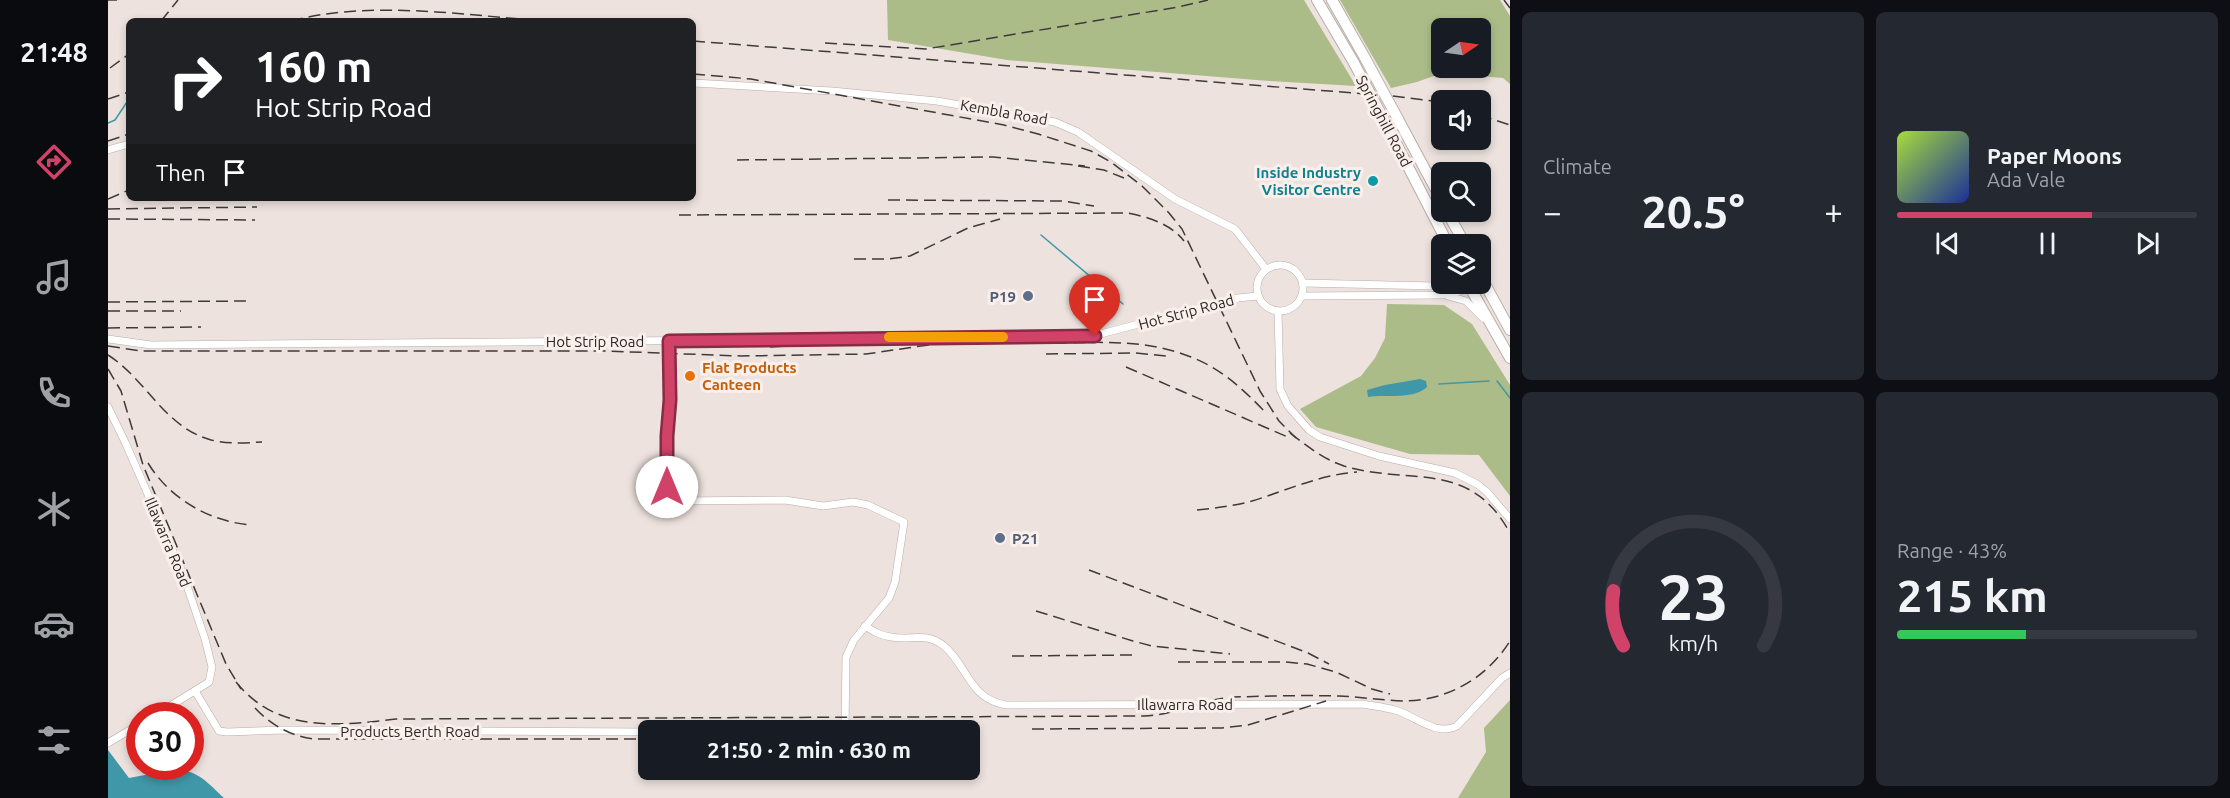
<!DOCTYPE html>
<meta charset="utf-8">
<style>
body{margin:0;font-family:Ubuntu,sans-serif;background:#242831;color:#f1f3f6;height:100vh;display:flex;flex-direction:column;font-size:22px;white-space:nowrap}
*{box-sizing:border-box;margin:0}
p{font-size:20px;color:#9ea1a6}
.icon{flex:none;width:33px;height:33px;fill:none;stroke:currentColor;stroke-width:2;stroke-linecap:round;stroke-linejoin:round}
.map{position:relative;flex:1;overflow:hidden}
.sheet{display:flex;flex-direction:column;gap:12px;padding:12px;background:#0d0f14;width:720px}
.sheet>*{flex:none}
.guide{position:absolute;left:18px;top:18px;width:570px;height:183px;border-radius:9px;box-shadow:0 3px 9px #0003;background:#202124;color:#fff;overflow:hidden}
.needle{width:39px;rotate:77deg}
.controls{position:absolute;left:1323px;top:18px;display:grid;gap:12px}
.controls a{display:grid;place-items:center;width:60px;height:60px;border-radius:9px;background:#171b24;box-shadow:0 3px 9px #0003;font-size:30px}
.speed{position:absolute;left:18px;top:702px;display:flex;gap:12px;font-size:30px;font-weight:700;text-align:center}
.speed>*{display:grid;place-content:center;width:78px;height:78px;border-radius:50%;background:#171b24;box-shadow:0 3px 9px #0003;line-height:1}
.speed .limit{border:9px solid #d22;background:#fff;color:#111}
.pin{position:absolute;display:grid;place-items:center;width:51px;height:51px;color:#fff;margin:-62px -26px;border-radius:50% 50% 50% 0;rotate:-45deg;box-shadow:0 0 6px #0007}
.pin .icon{rotate:45deg}
.me{position:absolute;width:66px;margin:-33px;rotate:0deg;stroke-linejoin:round;filter:drop-shadow(0 0 4px #0008)}
.turn{display:flex;align-items:center;gap:21px;height:126px;padding:0 30px;font-size:27px}
.turn .icon{width:78px;height:78px;stroke-width:2.5}
.turn b{display:block;font-size:42px;line-height:51px}
.then{display:flex;align-items:center;height:57px;padding:0 30px;background:#0003;gap:12px;font-size:22px}
.big{font-size:45px;font-weight:600;line-height:1.1}
.sheet .widget{flex:1;display:flex;flex-direction:column;justify-content:center;gap:9px;min-width:0;padding:0 21px;border-radius:9px;background:#242831}
.sheet .dial{align-items:center;gap:0}
.dial svg{height:156px;overflow:visible;fill:none;stroke:#363941;stroke-width:7;stroke-linecap:round;text-anchor:middle}
.dial text{fill:#f1f3f6;stroke:none}
.song{display:flex;align-items:center;gap:18px}
.cover{width:72px;height:72px;border-radius:9px;background:linear-gradient(135deg,hsl(80 70% 55%),hsl(230 70% 35%))}
.played{height:6px;border-radius:3px;background:linear-gradient(90deg,#d14269 65%,#363941 65%)}
.keys{display:flex;justify-content:space-around;direction:ltr}
.heat{display:flex;justify-content:space-between;align-items:center;font-size:33px;direction:ltr}
.charge{height:9px;border-radius:4px;background:linear-gradient(90deg,#34c759 43%,#363941 0)}
.sheet .tiles{flex:1;display:grid;gap:12px;grid-template-columns:repeat(2,1fr)}
.trip{position:absolute;left:530px;top:720px;width:342px;height:60px;border-radius:9px;background:#171b24;box-shadow:0 3px 9px #0003;font-weight:600;line-height:60px;text-align:center}
main{display:flex;flex:1;min-height:0}
.dock{display:flex;flex-direction:column;width:108px;justify-content:space-around;align-items:center;background:#090b0e;color:#9ea1a6}
.dock .icon{width:42px;height:42px}
.dock .active{color:#d14269}
.dock b{font-size:27px;color:#f1f3f6}
.map>svg:first-child{display:block}
</style>
<main>
<nav class="dock">
<b>21:48</b>
<svg class="icon active" aria-label="directions" viewBox="0 0 24 24"><path d="M12 3l9 9-9 9-9-9zM9 14v-3h6M13 9l2 2-2 2"/></svg>
<svg class="icon" aria-label="music" viewBox="0 0 24 24"><path d="M9 18V5l10-2v13"/><circle cx="6" cy="18" r="3"/><circle cx="16" cy="16" r="3"/></svg>
<svg class="icon" aria-label="phone" viewBox="0 0 24 24"><path d="M5 4h4l2 5-3 2q2 4 5 5l2-3 5 2v4C11 20 4 13 5 4z"/></svg>
<svg class="icon" aria-label="climate" viewBox="0 0 24 24"><path d="M12 3v18M4 7l16 10M4 17L20 7"/></svg>
<svg class="icon" aria-label="car" viewBox="0 0 24 24"><path d="M5 17H2v-5l4-1 3-4h7l3 4 3 1v5h-3M9 17h6M6 11h13"/><circle cx="7" cy="17" r="2"/><circle cx="17" cy="17" r="2"/></svg>
<svg class="icon" aria-label="filters" viewBox="0 0 24 24"><path d="M4 7h16M4 17h16"/><circle cx="9" cy="7" r="2"/><circle cx="15" cy="17" r="2"/></svg>
</nav>
<div class="map">
<svg width="1402" height="798" viewBox="0 0 1402 798">
<rect width="100%" height="100%" fill="#ede2de"/>
<g fill="#abbc88" fill-rule="evenodd">
<path d="M779 0H1196L1248 86 1161 81 899 60 780 40Z"/>
<path d="M1232 0H1392L1402 16V84L1395 78 1334 73 1309 82 1283 88ZM1334 28H1372V68H1334Z"/>
<path d="M1279 304 1336 305 1364 324 1402 385V496L1371 455 1302 454 1208 427 1192 409 1253 376 1267 358 1277 338Z"/>
<path d="M1402 700V798H1350L1378 752 1376 728Z"/>
</g>
<g fill="#4097a8">
<path d="M1312 379 1318 381 1319 387C1305 400 1278 394 1260 397L1259 390 1277 385Z"/>
<path d="M0 750 21 778C38 775 66 767 82 772 95 776 106 789 116 798H0Z"/>
</g>
<g fill="none" stroke-linecap="round" stroke-linejoin="round">
<g stroke="#4097a8" stroke-width="1.5">
<path d="M0 123 7 120 21 99"/>
<path d="M933 235 1015 304"/>
<path d="M1389 381 1402 398"/>
<path d="M1331 384 1381 381"/>
</g>
<defs>
<g id="minor">
<path d="M585 83 724 91 829 101 947 122 970 132 1067 199 1127 229 1158 269"/>
<path d="M0 150 21 144"/>
<circle cx="1172" cy="288" r="23"/>
<path d="M1195 283 1327 286 1339 284"/>
<path d="M1194 296 1334 295 1350 292 1363 284"/>
<path d="M1340 296 1358 301 1375 318"/>
<path d="M1170 311 1172 389 1180 406 1201 430 1212 437 1271 456 1347 473 1369 484 1379 492 1402 519"/>
<path d="M0 339 43 345 981 337 1130 298 1150 296"/>
<path d="M561 341 562 400 559 436V487L562 497 567 501 677 500 715 506 745 502 760 505 796 522 787 582 781 598 746 640 738 657 737 730"/>
<path d="M0 407 18 444 76 577 97 639 104 667 101 682 46 716"/>
<path d="M757 626C765 631 773 636 783 637 804 641 817 631 836 646 860 666 861 699 898 705L1254 704C1265 706 1276 707 1287 710 1306 715 1328 737 1349 726L1394 678 1402 673"/>
<path d="M87 691 111 731 119 732 175 730 540 732"/>
<path d="M0 743 32 724"/>
</g>
<g id="primary">
<path d="M1209 0 1246 63"/>
<path d="M1224 0 1257 58"/>
<path d="M1275 118 1340 244"/>
<path d="M1290 119 1334 201"/>
<path d="M1339 212 1357 244"/>
<path d="M1372 275 1402 330"/>
<path d="M1360 284 1402 358"/>
</g>
</defs>
<use href="#minor" stroke="#b7ada9" stroke-width="8"/>
<use href="#primary" stroke="#b7ada9" stroke-width="12"/>
<use href="#minor" stroke="#fff" stroke-width="7"/>
<use href="#primary" stroke="#fff" stroke-width="10"/>
<g stroke="#3f3a39" stroke-width="1.5" stroke-dasharray="12 6" stroke-linecap="butt">
<path d="M0 0H9"/>
<path d="M1396 0 1402 8"/>
<path d="M53 21 70 0"/>
<path d="M183 21C261 0 355 15 436 21"/>
<path d="M258 21H325"/>
<path d="M585 41 1284 96 1334 102"/>
<path d="M717 43 818 49 1070 7 1100 0"/>
<path d="M2 68 21 54"/>
<path d="M585 74 643 79 896 125 930 134 983 151 1003 162 1034 186 1061 213 1074 229 1152 391 1171 421 1188 438"/>
<path d="M0 99 21 92"/>
<path d="M1372 115 1402 125"/>
<path d="M0 141 21 134"/>
<path d="M629 160 885 157 977 166"/>
<path d="M970 166 996 170 1016 178"/>
<path d="M0 199 21 190"/>
<path d="M780 200 955 201 986 206"/>
<path d="M0 209 149 207"/>
<path d="M571 215 1020 213C1040 217 1063 224 1076 241"/>
<path d="M0 219 147 220"/>
<path d="M746 259H781L802 256 860 228 892 219"/>
<path d="M0 302 138 301"/>
<path d="M0 311H73"/>
<path d="M0 328 93 327"/>
<path d="M821 344C865 343 909 343 953 343 997 342 1041 340 1083 357 1114 369 1136 390 1159 414"/>
<path d="M0 346 33 351H497L633 356 758 354 827 344"/>
<path d="M662 347 704 344H785"/>
<path d="M938 354 1027 353 1058 356"/>
<path d="M0 355C39 380 56 427 103 440 120 444 138 443 154 442"/>
<path d="M1018 367 1182 438"/>
<path d="M0 369 13 391 35 465 118 664 133 689"/>
<path d="M1182 433C1199 446 1215 459 1236 466 1302 486 1361 458 1402 533"/>
<path d="M40 463C62 499 101 521 142 525"/>
<path d="M1089 510C1108 508 1126 506 1144 501 1180 490 1211 475 1249 472"/>
<path d="M981 570 1200 653 1221 664"/>
<path d="M928 611 1025 641 1044 646 1122 654"/>
<path d="M904 656 1027 655"/>
<path d="M1070 662H1178L1199 664 1228 672 1264 689 1282 694"/>
<path d="M128 682C169 733 229 726 288 719L1036 716C1068 715 1094 699 1126 697 1160 696 1196 695 1231 696 1252 697 1273 700 1295 701 1339 701 1379 678 1402 641"/>
<path d="M147 708C163 725 184 737 207 739H540"/>
<path d="M924 729 1114 728 1140 725 1218 701"/>
<path d="M656 730 706 723"/>
</g>
<defs>
<g id="primary-bridge">
<path d="M1257 58 1290 119"/>
<path d="M1246 63 1275 118"/>
</g>
</defs>
<use href="#primary-bridge" stroke="#b7ada9" stroke-width="12" stroke-linecap="butt"/>
<use href="#primary-bridge" stroke="#fff" stroke-width="10"/>
</g>
<g fill="none" stroke-linecap="round" stroke-linejoin="round">
<defs>
<path id="route" d="M559 487V436L562 400 561 341 987 336"/>
</defs>
<use href="#route" stroke="#882b44" stroke-width="15"/>
<use href="#route" stroke="#d14269" stroke-width="10"/>
<path stroke="#f59e0b" stroke-width="10" d="M781 337H895"/>
</g>
<circle fill="#0f9aa8" stroke="#faefeb" stroke-width="2" cx="1265" cy="181" r="6"/>
<g fill="#5c6f8a" stroke="#faefeb" stroke-width="2">
<circle cx="920" cy="296" r="6"/>
<circle cx="892" cy="538" r="6"/>
</g>
<circle fill="#e8710a" stroke="#faefeb" stroke-width="2" cx="582" cy="376" r="6"/>
<g text-anchor="middle" dominant-baseline="central" stroke-width="6" stroke-linejoin="round" paint-order="stroke">
<g font-size="15" fill="#2b2726" stroke="#faefeb">
<text transform="translate(896 112) rotate(10)">Kembla Road</text>
<text transform="translate(1276 121) rotate(62)">Springhill Road</text>
<text transform="translate(1078 312) rotate(-15)">Hot Strip Road</text>
<text x="487" y="341">Hot Strip Road</text>
<text transform="translate(60 542) rotate(67)">Illawarra Road</text>
<text x="1077" y="704">Illawarra Road</text>
<text x="302" y="731">Products Berth Road</text>
</g>
<g font-size="15" font-weight="bold" fill="#0d838f" stroke="#faefeb" text-anchor="end">
<text x="1253" y="172">Inside Industry<tspan x="1253" dy="17">Visitor Centre</tspan></text>
</g>
<g font-size="15" font-weight="bold" fill="#4e5e75" stroke="#faefeb" text-anchor="end">
<text x="908" y="296">P19</text>
<text x="904" y="538" text-anchor="start">P21</text>
</g>
<g font-size="15" font-weight="bold" fill="#c56008" stroke="#faefeb" text-anchor="start">
<text x="594" y="367">Flat Products<tspan x="594" dy="17">Canteen</tspan></text>
</g>
</g>
</svg>
<div class="controls">
<a><svg class="needle" viewBox="-14 -14 28 28"><path d="M0-13l5 13h-10z" fill="#e53935"/><path d="M0 13l5-13h-10z" fill="#9ea1a6"/></svg></a>
<a><svg class="icon" aria-label="sound" viewBox="0 0 24 24"><path d="M4 9h4l5-4v14l-5-4H4zM17 9q2 3 0 6"/></svg></a>
<a><svg class="icon" aria-label="search" viewBox="0 0 24 24"><circle cx="10" cy="10" r="6"/><path d="M15 15l6 6"/></svg></a>
<a><svg class="icon" aria-label="layers" viewBox="0 0 24 24"><path d="M12 4l9 5-9 5-9-5zM3 14l9 5 9-5"/></svg></a>
</div>
<div class="speed"><div class="limit">30</div></div>
<div class="pin" style="left:987px;top:336px;background:#d93025"><svg class="icon" aria-label="arrive" viewBox="0 0 24 24"><path d="M6 21V4h12l-3 4 3 4H6"/></svg></div>
<svg class="me" style="left:559px;top:487px" viewBox="-20 -20 40 40"><circle r="19" fill="#fff"/><path d="M0-13L10 11 0 6-10 11z" fill="#d14269"/></svg>
<div class="trip">21:50 · 2 min · 630 m</div>
<div class="guide">
<div class="turn"><svg class="icon" aria-label="right" viewBox="0 0 24 24"><path d="M7 20v-9h11M14 6l5 5-5 5"/></svg><div><b>160 m</b>Hot Strip Road</div></div>
<div class="then">Then<svg class="icon" aria-label="arrive" viewBox="0 0 24 24"><path d="M6 21V4h12l-3 4 3 4H6"/></svg></div>
</div>
</div>
<section class="sheet">
<div class="tiles">
<div class="widget"><p>Climate</p>
<div class="heat"><a>−</a><b class="big">20.5°</b><a>+</a></div>
</div>
<div class="widget">
<div class="song"><i class="cover"></i><div><b>Paper Moons</b><p>Ada Vale</p></div></div>
<div class="played"></div>
<div class="keys"><svg class="icon" aria-label="previous" viewBox="0 0 24 24"><path d="M18 5L8 12l10 7zM5 5v14"/></svg><svg class="icon" aria-label="pause" viewBox="0 0 24 24"><path d="M8 5v14M16 5v14"/></svg><svg class="icon" aria-label="next" viewBox="0 0 24 24"><path d="M6 5l10 7-10 7zM19 5v14"/></svg></div>
</div>
<div class="widget dial"><svg viewBox="0 0 100 80">
<path d="M14 69A42 42 0 1 1 86 69"/>
<path d="M14 69A42 42 0 0 1 9 41" stroke="#d14269"/>
<text x="50" y="56" font-size="32" font-weight="700">23</text>
<text x="50" y="72" font-size="11">km/h</text>
</svg></div>
<div class="widget"><p>Range · 43%</p><b class="big">215 km</b><div class="charge"></div></div>
</div>
</section>
</main>
